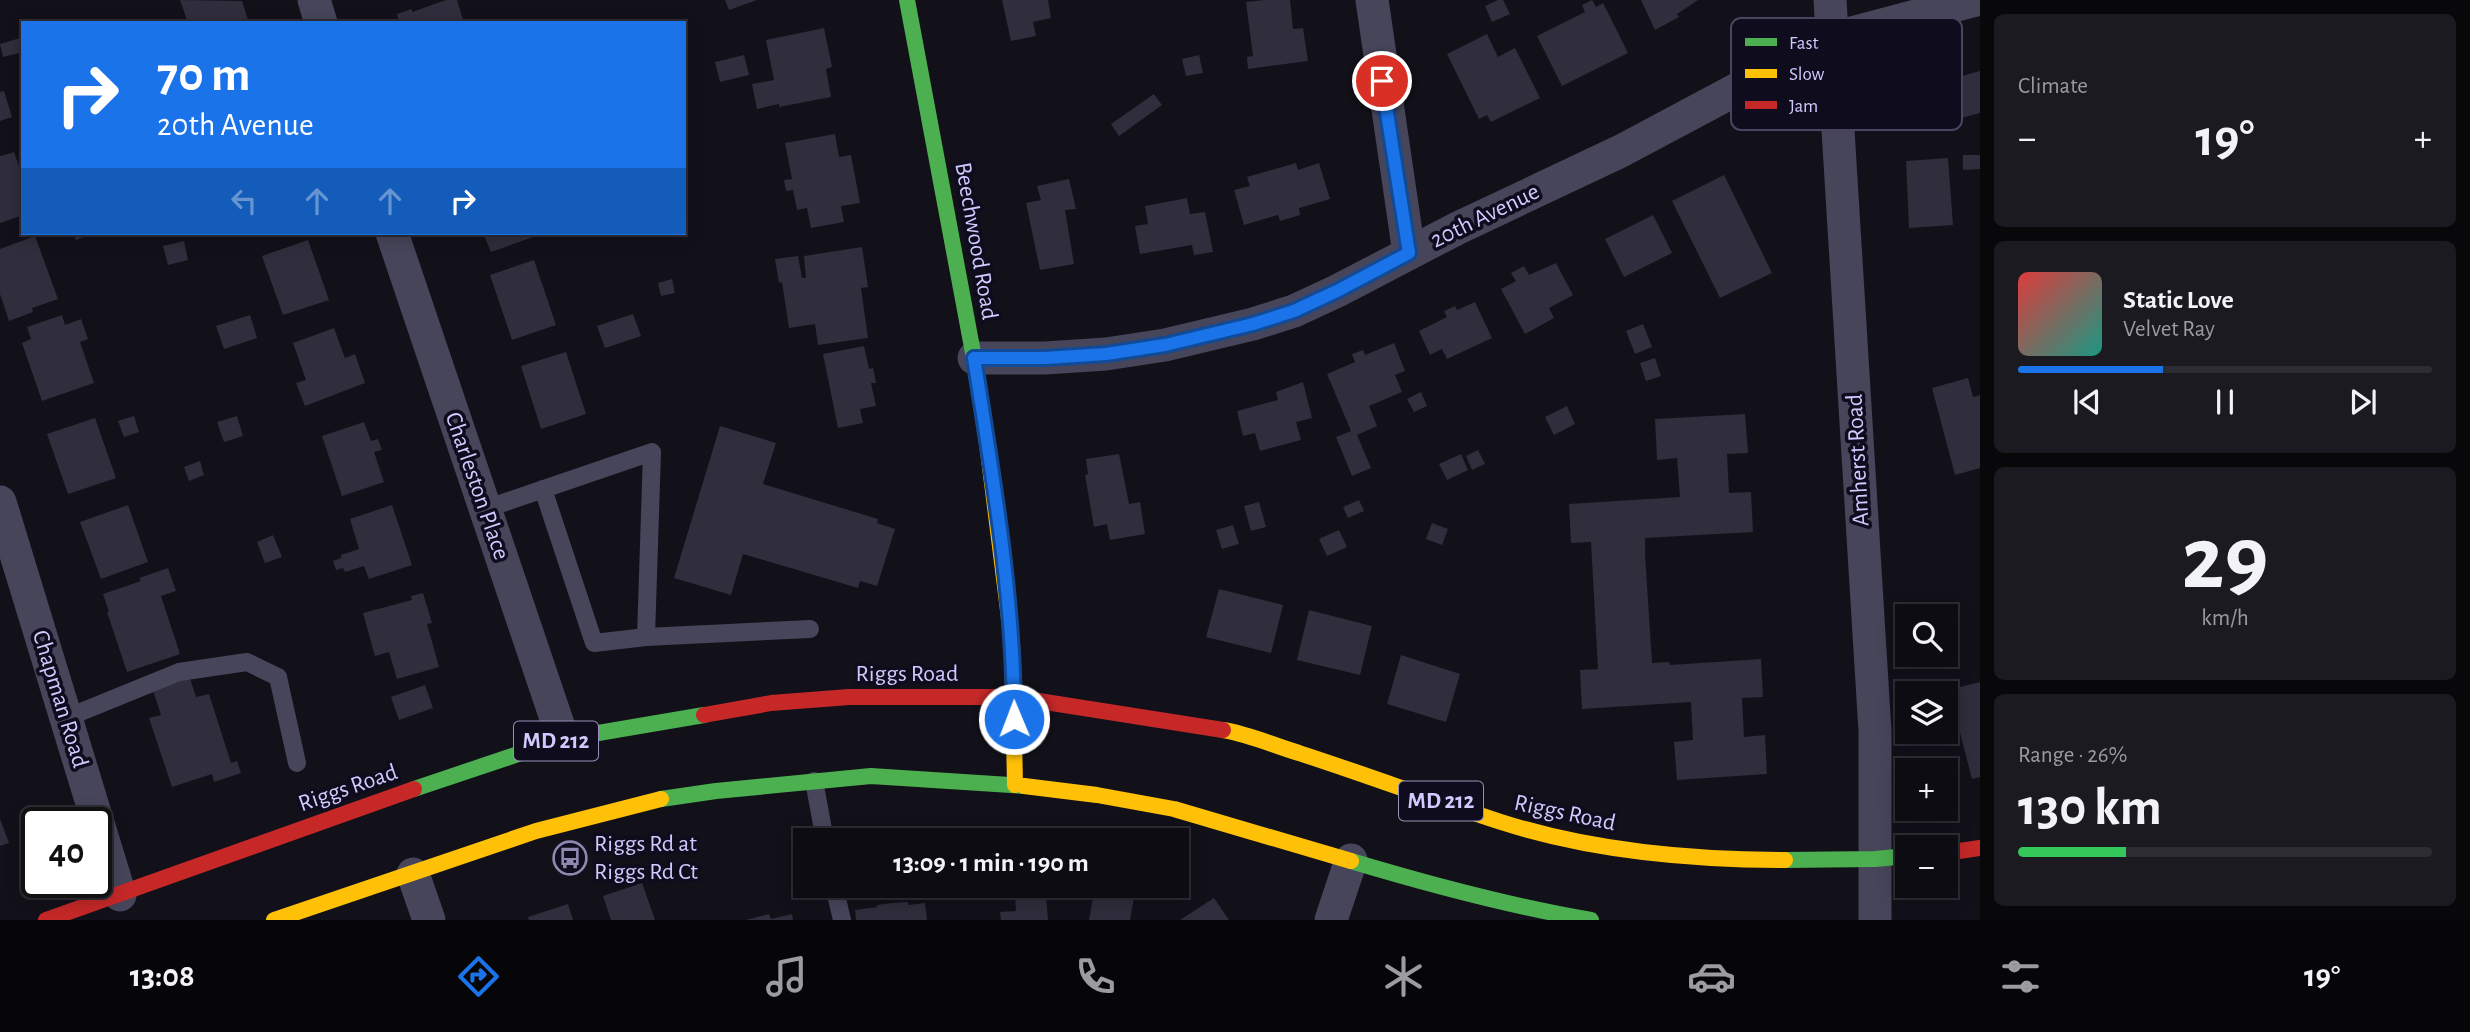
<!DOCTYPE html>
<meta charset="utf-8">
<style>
body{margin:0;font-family:"Alegreya Sans",sans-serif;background:#1c1a21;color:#f1f3f6;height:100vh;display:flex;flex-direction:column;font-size:26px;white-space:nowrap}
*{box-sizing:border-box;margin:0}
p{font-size:23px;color:#9b9ba0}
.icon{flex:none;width:38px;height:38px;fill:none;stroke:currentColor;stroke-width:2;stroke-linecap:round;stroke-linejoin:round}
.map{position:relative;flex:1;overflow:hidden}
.sheet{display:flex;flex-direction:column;gap:14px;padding:14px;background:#08070a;width:490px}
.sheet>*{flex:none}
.guide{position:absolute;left:21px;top:21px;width:665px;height:214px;border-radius:0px;box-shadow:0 4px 18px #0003,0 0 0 2px #2e2c33;background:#1a73e8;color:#fff;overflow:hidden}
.fabs{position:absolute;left:1895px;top:604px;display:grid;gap:14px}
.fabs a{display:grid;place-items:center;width:63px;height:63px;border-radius:0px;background:#0e0c13;box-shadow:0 4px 18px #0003,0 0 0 2px #2e2c33;font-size:35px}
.speed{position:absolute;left:21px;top:807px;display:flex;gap:14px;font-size:35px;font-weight:700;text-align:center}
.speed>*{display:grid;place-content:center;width:91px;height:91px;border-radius:50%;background:#0e0c13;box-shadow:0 4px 18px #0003,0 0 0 2px #2e2c33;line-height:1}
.speed .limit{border:4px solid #111;border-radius:10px;background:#fff;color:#111}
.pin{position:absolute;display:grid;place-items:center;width:60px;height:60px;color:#fff;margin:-30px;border:4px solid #fff;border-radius:50%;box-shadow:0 2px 7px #0007}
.me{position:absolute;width:77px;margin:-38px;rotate:359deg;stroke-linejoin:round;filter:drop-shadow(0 0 5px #0008)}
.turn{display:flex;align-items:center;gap:24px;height:147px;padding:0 21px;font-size:32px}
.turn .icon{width:91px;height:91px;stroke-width:2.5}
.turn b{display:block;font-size:49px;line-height:60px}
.lanes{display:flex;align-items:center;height:66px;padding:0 21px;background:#0003;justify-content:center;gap:35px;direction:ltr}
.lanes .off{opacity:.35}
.big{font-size:52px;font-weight:700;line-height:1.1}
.sheet .widget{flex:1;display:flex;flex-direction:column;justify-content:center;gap:10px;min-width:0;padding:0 24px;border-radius:10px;background:#1c1a21}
.sheet .dial{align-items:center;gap:0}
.dial b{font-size:91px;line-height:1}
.song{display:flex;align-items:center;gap:21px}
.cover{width:84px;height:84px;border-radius:10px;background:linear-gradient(135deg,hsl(0 70% 55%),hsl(170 70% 35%))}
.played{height:7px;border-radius:4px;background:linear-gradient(90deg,#1a73e8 35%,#2e2c33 35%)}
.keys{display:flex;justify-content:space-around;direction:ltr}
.heat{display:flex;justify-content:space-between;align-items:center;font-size:38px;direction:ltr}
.charge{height:10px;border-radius:5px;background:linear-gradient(90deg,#34c759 26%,#2e2c33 0)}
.trip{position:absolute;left:793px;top:828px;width:396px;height:70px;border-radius:0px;background:#0e0c13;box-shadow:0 4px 18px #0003,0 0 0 2px #2e2c33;font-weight:700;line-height:70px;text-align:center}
.menu{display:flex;height:112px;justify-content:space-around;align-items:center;background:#060508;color:#9b9ba0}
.menu .icon{width:49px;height:49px}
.menu .current{color:#1a73e8}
.menu b{font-size:32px;color:#f1f3f6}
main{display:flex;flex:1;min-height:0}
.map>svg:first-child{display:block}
</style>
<main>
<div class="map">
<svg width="1980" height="920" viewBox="0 0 1980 920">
<rect width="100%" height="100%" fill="#121019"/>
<g fill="#302d3c">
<path d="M180 0 242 1 249 23H188Z"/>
<path d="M446 0H457L464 23H399L397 14 412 9V12Z"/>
<path d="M725 0H757L729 10Z"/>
<path d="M1002 0H1048L1051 18 1033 22 1036 36 1011 41Z"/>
<path d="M1264 0H1290L1293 29 1303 28 1308 61 1248 69 1247 57 1253 56 1246 2Z"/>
<path d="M1498 0H1503L1510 14 1492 22 1485 6Z"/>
<path d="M1592 0 1596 7 1603 3 1628 53 1562 86 1537 36 1585 12 1582 5Z"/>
<path d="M1641 0H1698L1677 14 1679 17 1655 30Z"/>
<path d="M824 28 832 67 826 69 831 97 779 107V104L757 109 752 84 774 80 766 40Z"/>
<path d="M1487 34 1498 57 1515 48 1540 98 1491 122 1487 115 1479 119 1447 54Z"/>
<path d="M20 38 23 52 3 57 0 44Z"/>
<path d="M744 55 749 75 720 82 715 62Z"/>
<path d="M1199 55 1203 73 1186 76 1182 59Z"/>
<path d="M1980 71V113L1941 123 1931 84Z"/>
<path d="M4 91 12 117 0 121V92Z"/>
<path d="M1154 94 1162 105 1119 136 1111 124Z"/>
<path d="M835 134 839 157 851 155 860 203 841 206 844 222 811 228 807 208 797 210 793 190 786 191 784 180 792 179 785 143Z"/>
<path d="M14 152 23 178V215L0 223V156Z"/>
<path d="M1963 155H1980V169L1963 170Z"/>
<path d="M1948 158 1953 225 1909 228 1906 161Z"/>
<path d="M1296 163 1298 170 1319 163 1330 199 1299 208 1300 215 1280 221 1278 215 1244 225 1234 190 1250 186 1247 177Z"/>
<path d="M1724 175 1772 273 1720 298 1672 201Z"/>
<path d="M1069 179 1076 209 1065 210 1074 264 1040 270 1026 203 1041 200 1037 186Z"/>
<path d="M1187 198 1190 214 1205 212 1213 252 1194 255 1192 245 1140 254 1135 226 1148 224 1145 206Z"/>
<path d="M1653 215 1672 253 1624 277 1605 239Z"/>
<path d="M73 233H94L76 240Z"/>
<path d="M483 233H531L533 237 491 252Z"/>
<path d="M35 236 58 299 32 308 33 312 9 321 0 294V249Z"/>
<path d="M308 240 329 300 283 315 262 256Z"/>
<path d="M184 241 188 260 168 265 163 246Z"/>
<path d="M862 247 868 287 861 288 868 338 818 345 815 324 789 328 782 282 779 283 775 259 798 256 802 278H806L804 256Z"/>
<path d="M534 260 556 325 512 340 490 275Z"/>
<path d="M1556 263 1573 295 1549 308 1554 318 1525 334 1501 289 1516 281 1511 273 1524 266 1529 275Z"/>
<path d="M672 279 675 293 661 296 658 283Z"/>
<path d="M1475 302 1492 338 1447 359 1442 349 1430 355 1419 331 1447 317 1444 311 1455 306 1457 310Z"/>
<path d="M633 314 641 336 605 348 597 326Z"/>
<path d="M62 315 65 325 81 319 88 339 80 342 94 383 42 401 22 343 31 339 27 327Z"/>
<path d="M250 315 257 338 224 349 216 326Z"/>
<path d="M1643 324 1652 347 1635 354 1626 331Z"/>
<path d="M334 328 345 358 355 354 365 383 305 406 296 383 306 380 293 343Z"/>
<path d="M1394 343 1405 371 1395 375 1402 392 1369 406 1377 426 1357 435 1371 468 1352 476 1336 437 1351 431 1327 374 1355 362 1352 354 1363 350 1365 355Z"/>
<path d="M864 346 869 369 873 368 876 383H871L876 406 860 409 863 423 838 428 823 354Z"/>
<path d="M566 352 586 414 541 429 521 366Z"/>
<path d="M1655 358 1661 376 1646 381 1640 363Z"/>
<path d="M1968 378 1973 397 1980 395V468L1955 475 1932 388Z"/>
<path d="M1303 382 1312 418 1296 422 1301 440 1260 451 1255 433 1243 436 1237 411 1278 400 1276 392Z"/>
<path d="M1421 392 1427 406 1414 412 1407 399Z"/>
<path d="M1567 406 1575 424 1554 435 1545 417Z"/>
<path d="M1745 414 1748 453 1727 454 1729 493 1751 492 1753 532 1645 538V553L1652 663 1669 662 1670 665 1761 659 1763 697 1742 698 1744 737 1765 735 1767 774 1677 780 1674 742 1693 740 1691 702 1582 709 1580 670 1598 669 1591 542 1571 543 1569 504 1680 497 1677 458 1657 460 1655 419Z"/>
<path d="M134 416 139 432 124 437 118 421Z"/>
<path d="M237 416 243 436 224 442 217 422Z"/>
<path d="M95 418 116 478 68 494 47 434Z"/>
<path d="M364 422 371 441 378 439 382 450 374 452 384 482 342 496 322 436Z"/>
<path d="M720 426 776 443 763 484 878 519 877 523 895 529 877 586 860 581 858 588 743 554 731 595 674 578Z"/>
<path d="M1478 450 1485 464 1472 470 1466 456Z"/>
<path d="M1119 454 1129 504 1140 502 1145 534 1110 540 1107 524 1094 527 1085 475 1088 474 1086 459Z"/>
<path d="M1461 454 1468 470 1447 480 1439 464Z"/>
<path d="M200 461 204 475 189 481 184 467Z"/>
<path d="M1359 500 1364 511 1348 518 1343 507Z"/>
<path d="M1259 502 1266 527 1251 531 1244 506Z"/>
<path d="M128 505 148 562 101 579 80 522Z"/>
<path d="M392 505 412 565 369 579 364 566 345 572 343 568 336 570 333 561 341 558V555L359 549 350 519Z"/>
<path d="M1432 523 1448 529 1442 545 1426 539Z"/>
<path d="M1233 525 1239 544 1222 549 1216 530Z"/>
<path d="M1339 530 1347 547 1327 556 1319 539Z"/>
<path d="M273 535 282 557 265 563 257 542Z"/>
<path d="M168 568 176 591 161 596 180 654 127 672 107 612H109L103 594 141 581 139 578Z"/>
<path d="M1219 589 1283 605 1271 653 1206 637Z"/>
<path d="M423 593 432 623 427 624 439 667 397 679 389 652 375 656 363 613 412 600 411 596Z"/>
<path d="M1309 610 1372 626 1360 675 1297 660Z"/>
<path d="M1401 655 1460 674 1446 722 1387 704Z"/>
<path d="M189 675 196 697 209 694 231 763 237 761 241 773 214 782 212 774 172 787 149 718 161 715 152 687Z"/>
<path d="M1980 682V777L1972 779 1949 690Z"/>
<path d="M425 685 433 708 399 720 391 697Z"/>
<path d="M0 819 9 843 0 846Z"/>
<path d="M642 883 655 920H611L603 896Z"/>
<path d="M1095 886H1136L1130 920H1089Z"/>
<path d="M1030 893 1046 894 1048 920H1001L1000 912 1016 911 1015 895Z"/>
<path d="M1214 898 1229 920H1180Z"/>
<path d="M908 902V905L925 903 927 920H856L855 910 877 907V905L892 903Z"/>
<path d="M568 904 573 920H529L528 917Z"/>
<path d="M769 914 771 919 792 914 793 920H746Z"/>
</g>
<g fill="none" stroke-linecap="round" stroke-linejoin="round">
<g stroke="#46455a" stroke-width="18">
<path d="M543 489 594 643 646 637 810 629"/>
<path d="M485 509 652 452 646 637"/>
<path d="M66 718 179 672 247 662 278 677 297 763"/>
<path d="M814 781 825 840"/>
<path d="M834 886 842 920"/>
</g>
<g stroke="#46455a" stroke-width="33">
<path d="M314 0 321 23"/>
<path d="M1372 0 1409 253"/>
<path d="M1830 0 1875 731V920"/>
<path d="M392 233 563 739"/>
<path d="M974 358H1045L1106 354 1165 345 1253 324 1294 311 1337 291 1458 228 1621 151 1833 38 1976 0"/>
<path d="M0 502 120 895"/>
<path d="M413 874 429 920"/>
<path d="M1331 920 1351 860"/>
</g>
<g stroke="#4caf50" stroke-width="16">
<path d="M907 0 974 358 986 435"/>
<path d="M414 789 563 739 704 715"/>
<path d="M661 799 716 791 871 776 1024 786"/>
<path d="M1785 860 1875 859 1908 856"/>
<path d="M1351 861C1431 885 1509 906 1591 920"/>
</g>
<g stroke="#ffc107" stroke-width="16">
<path d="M986 435 1012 642 1015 785"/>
<path d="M1223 730C1249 734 1275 746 1299 753 1367 775 1433 800 1501 822 1591 851 1691 860 1785 860"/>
<path d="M1024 786 1097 795 1174 809 1351 861"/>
<path d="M274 920 536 831 661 799"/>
</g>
<g stroke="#c62828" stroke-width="16">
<path d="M704 715 771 703 849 697H1014L1223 730"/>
<path d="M1946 853 1980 848"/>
<path d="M46 920 414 789"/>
</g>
</g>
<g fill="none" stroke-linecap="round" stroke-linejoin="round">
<defs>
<path id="route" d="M1014 719C1014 598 993 478 974 358H1045L1106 354 1165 345 1253 324 1294 311 1337 291 1409 253 1382 81"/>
</defs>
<use href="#route" stroke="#114b97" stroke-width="18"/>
<use href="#route" stroke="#1a73e8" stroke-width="12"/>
</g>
<defs>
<symbol id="bus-ring" viewBox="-11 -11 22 22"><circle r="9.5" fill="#0f0c1d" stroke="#8e89ae" stroke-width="1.5"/><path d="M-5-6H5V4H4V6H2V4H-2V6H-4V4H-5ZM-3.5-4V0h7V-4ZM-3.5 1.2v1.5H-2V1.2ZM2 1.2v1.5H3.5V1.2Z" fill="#8e89ae"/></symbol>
</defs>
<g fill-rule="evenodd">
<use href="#bus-ring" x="551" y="839" width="38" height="38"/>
</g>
<g text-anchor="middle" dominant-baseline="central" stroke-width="7" stroke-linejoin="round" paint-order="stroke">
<g fill="#0f0c1d" stroke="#9691ba" stroke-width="2">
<rect x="514" y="721.5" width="84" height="39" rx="5"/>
<rect x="1399" y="781.5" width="84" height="39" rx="5"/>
</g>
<g font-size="23" font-weight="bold" fill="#d0cafe">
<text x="556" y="741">MD 212</text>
<text x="1441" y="801">MD 212</text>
</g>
<g font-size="24" fill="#d0cafe" stroke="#0f0c1d">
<text transform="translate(1485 216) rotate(-26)">20th Avenue</text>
<text transform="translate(976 241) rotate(80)">Beechwood Road</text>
<text transform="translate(1858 460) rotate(-93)">Amherst Road</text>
<text transform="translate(477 486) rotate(71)">Charleston Place</text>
<text x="907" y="674">Riggs Road</text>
<text transform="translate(60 699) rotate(73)">Chapman Road</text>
<text transform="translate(348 788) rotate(-19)">Riggs Road</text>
<text transform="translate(1565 813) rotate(12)">Riggs Road</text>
</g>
<g font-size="24" fill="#d0cafe" stroke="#0f0c1d" text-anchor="start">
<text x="594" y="844">Riggs Rd at<tspan x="594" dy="28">Riggs Rd Ct</tspan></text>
</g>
</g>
<rect x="1731" y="18" width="231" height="112" rx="10" fill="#0f0c1d" stroke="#494560" stroke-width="2"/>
<rect x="1745" y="38" width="32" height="8" fill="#4caf50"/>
<rect x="1745" y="69" width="32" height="9" fill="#ffc107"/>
<rect x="1745" y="101" width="32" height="8" fill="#c62828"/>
<g font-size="19" fill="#d0cafe">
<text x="1789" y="49">Fast</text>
<text x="1789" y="80">Slow</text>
<text x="1789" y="112">Jam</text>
</g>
</svg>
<div class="fabs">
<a><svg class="icon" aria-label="search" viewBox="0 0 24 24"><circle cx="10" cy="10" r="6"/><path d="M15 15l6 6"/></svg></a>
<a><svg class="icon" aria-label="layers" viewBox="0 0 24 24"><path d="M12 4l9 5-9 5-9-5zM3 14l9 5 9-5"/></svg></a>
<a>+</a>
<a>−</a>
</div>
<div class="speed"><div class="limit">40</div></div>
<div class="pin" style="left:1382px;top:81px;background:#d93025"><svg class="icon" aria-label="arrive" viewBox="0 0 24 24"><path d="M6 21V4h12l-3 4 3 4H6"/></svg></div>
<svg class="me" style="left:1014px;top:719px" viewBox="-20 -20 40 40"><circle r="17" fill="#1a73e8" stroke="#fff" stroke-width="3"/><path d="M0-11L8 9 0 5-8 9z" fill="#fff"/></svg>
<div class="trip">13:09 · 1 min · 190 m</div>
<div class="guide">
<div class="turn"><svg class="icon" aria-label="right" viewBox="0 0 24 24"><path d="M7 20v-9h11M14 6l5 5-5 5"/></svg><div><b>70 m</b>20th Avenue</div></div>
<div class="lanes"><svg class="icon off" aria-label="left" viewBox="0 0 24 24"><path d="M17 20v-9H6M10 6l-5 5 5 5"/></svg><svg class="icon off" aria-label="ahead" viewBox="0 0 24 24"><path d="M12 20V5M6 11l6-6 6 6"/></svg><svg class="icon off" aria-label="ahead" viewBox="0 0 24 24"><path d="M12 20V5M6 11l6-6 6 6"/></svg><svg class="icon" aria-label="right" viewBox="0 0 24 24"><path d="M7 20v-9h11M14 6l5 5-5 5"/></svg></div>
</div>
</div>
<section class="sheet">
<div class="widget"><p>Climate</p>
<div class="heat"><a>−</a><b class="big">19°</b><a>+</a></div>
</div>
<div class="widget">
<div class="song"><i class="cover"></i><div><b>Static Love</b><p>Velvet Ray</p></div></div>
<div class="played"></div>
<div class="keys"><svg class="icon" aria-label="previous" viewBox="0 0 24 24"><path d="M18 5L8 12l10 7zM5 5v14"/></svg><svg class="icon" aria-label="pause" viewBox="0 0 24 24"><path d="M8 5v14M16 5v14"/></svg><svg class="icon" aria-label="next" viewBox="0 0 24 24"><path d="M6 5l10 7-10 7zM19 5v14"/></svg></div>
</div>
<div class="widget dial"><b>29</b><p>km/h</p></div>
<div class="widget"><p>Range · 26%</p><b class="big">130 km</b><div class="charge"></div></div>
</section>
</main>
<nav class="menu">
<b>13:08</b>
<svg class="icon current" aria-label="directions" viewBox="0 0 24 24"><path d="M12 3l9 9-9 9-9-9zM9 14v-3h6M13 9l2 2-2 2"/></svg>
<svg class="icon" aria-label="music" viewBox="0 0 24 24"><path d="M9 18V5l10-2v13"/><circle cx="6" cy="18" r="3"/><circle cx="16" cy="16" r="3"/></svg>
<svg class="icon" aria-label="phone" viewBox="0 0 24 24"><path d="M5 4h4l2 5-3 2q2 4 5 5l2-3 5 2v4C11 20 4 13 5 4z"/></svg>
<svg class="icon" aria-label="climate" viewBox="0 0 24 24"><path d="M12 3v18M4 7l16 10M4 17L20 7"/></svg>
<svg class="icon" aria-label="car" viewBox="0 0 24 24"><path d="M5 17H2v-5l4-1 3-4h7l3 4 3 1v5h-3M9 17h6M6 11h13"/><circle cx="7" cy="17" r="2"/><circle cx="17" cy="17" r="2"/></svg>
<svg class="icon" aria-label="filters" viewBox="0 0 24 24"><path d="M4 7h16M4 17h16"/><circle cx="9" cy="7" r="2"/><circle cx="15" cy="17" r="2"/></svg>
<b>19°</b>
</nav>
